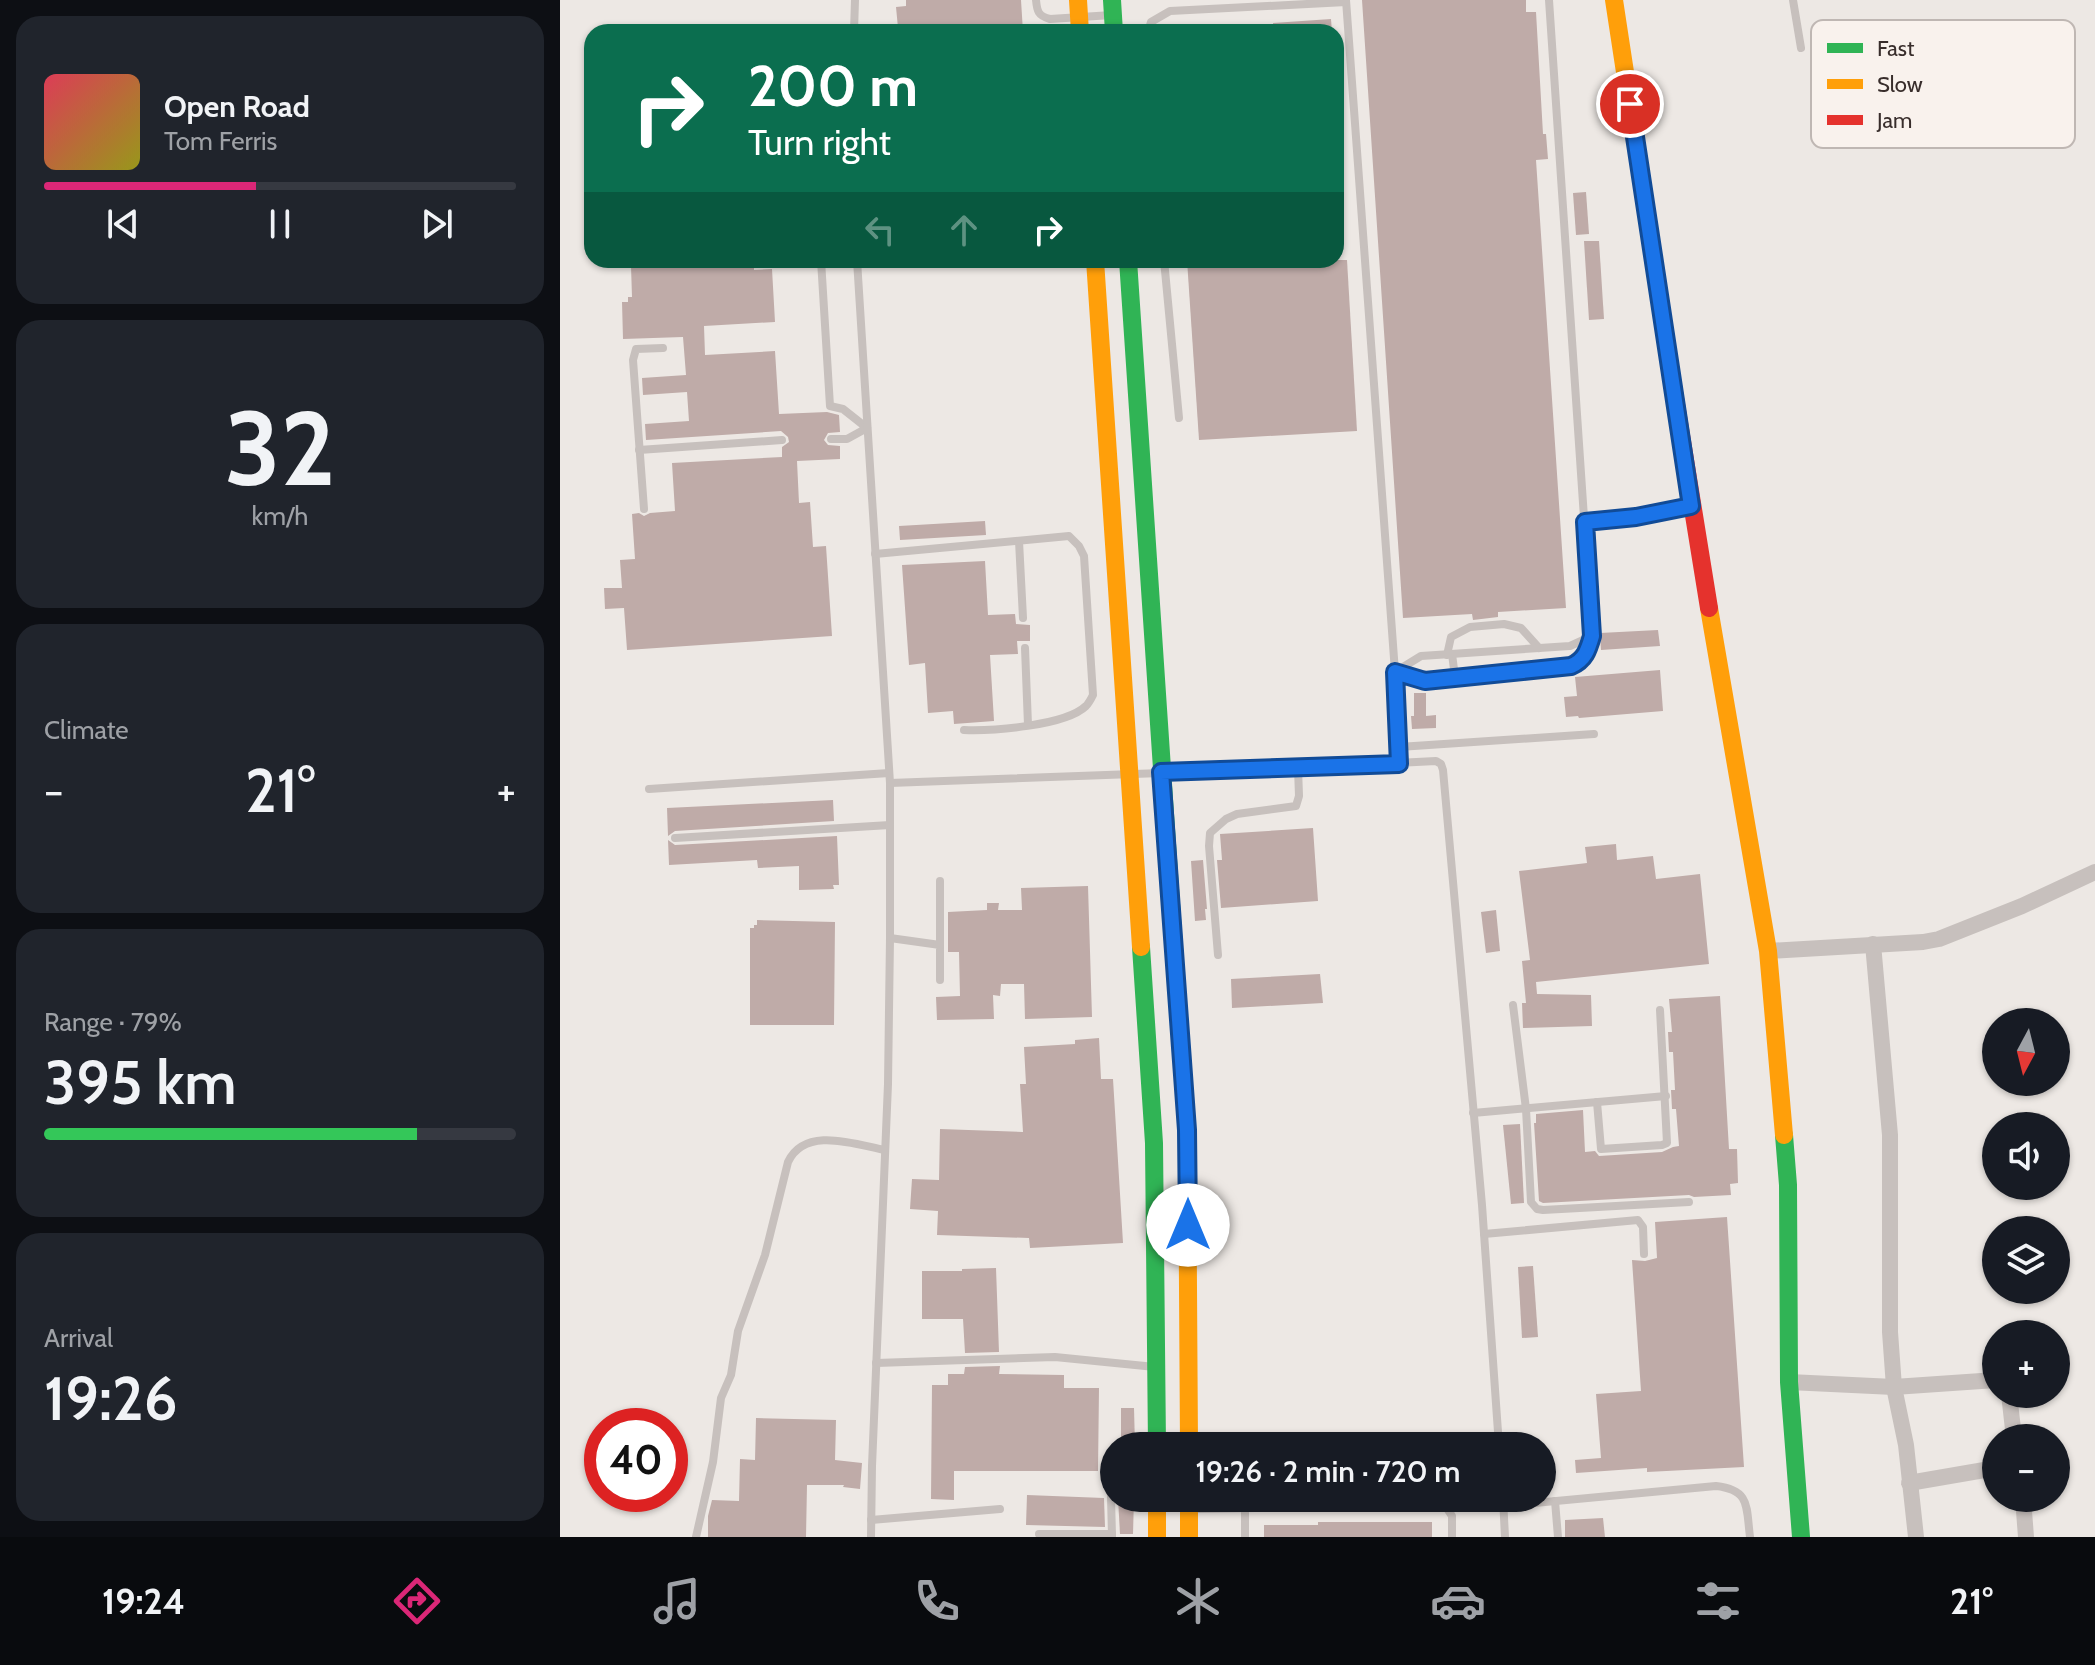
<!DOCTYPE html>
<meta charset="utf-8">
<style>
body{margin:0;font-family:Cabin,sans-serif;background:#20242c;color:#f1f3f6;height:100vh;display:flex;flex-direction:column;font-size:30px;white-space:nowrap}
*{box-sizing:border-box;margin:0}
p{font-size:26px;color:#9ea1a6}
.icon{flex:none;width:44px;height:44px;fill:none;stroke:currentColor;stroke-width:2;stroke-linecap:round;stroke-linejoin:round}
.map{position:relative;flex:1;overflow:hidden}
.panel{display:flex;flex-direction:column;gap:16px;padding:16px;background:#0d0f14;width:560px}
.panel>*{flex:none}
.guide{position:absolute;left:24px;top:24px;width:760px;height:244px;border-radius:24px;box-shadow:0 2px 6px #0004;background:#0b6e4f;color:#fff;overflow:hidden}
.needle{width:52px;rotate:187deg}
.buttons{position:absolute;left:1422px;top:1008px;display:grid;gap:16px}
.buttons a{display:grid;place-items:center;width:88px;height:88px;border-radius:50%;background:#171b24;box-shadow:0 2px 6px #0004;font-size:40px}
.speed{position:absolute;left:24px;top:1408px;display:flex;gap:16px;font-size:40px;font-weight:700;text-align:center}
.speed>*{display:grid;place-content:center;width:104px;height:104px;border-radius:50%;background:#171b24;box-shadow:0 2px 6px #0004;line-height:1}
.speed .limit{border:12px solid #d22;background:#fff;color:#111}
.pin{position:absolute;display:grid;place-items:center;width:68px;height:68px;color:#fff;margin:-34px;border:4px solid #fff;border-radius:50%;box-shadow:0 2px 8px #0007}
.me{position:absolute;width:88px;margin:-44px;rotate:0deg;stroke-linejoin:round;filter:drop-shadow(0 0 6px #0008)}
.turn{display:flex;align-items:center;gap:28px;height:168px;padding:0 32px;font-size:36px}
.turn .icon{width:104px;height:104px;stroke-width:2.5}
.turn b{display:block;font-size:56px;line-height:68px}
.lanes{display:flex;align-items:center;height:76px;padding:0 32px;background:#0003;justify-content:center;gap:40px;direction:ltr}
.lanes .off{opacity:.35}
.big{font-size:60px;font-weight:600;line-height:1.1}
.panel .card{flex:1;display:flex;flex-direction:column;justify-content:center;gap:12px;min-width:0;padding:0 28px;border-radius:24px;background:#20242c}
.panel .dial{align-items:center;gap:0}
.dial b{font-size:104px;line-height:1}
.song{display:flex;align-items:center;gap:24px}
.cover{width:96px;height:96px;border-radius:12px;background:linear-gradient(135deg,hsl(350 70% 55%),hsl(60 70% 35%))}
.played{height:8px;border-radius:4px;background:linear-gradient(90deg,#db2777 45%,#363941 45%)}
.keys{display:flex;justify-content:space-around;direction:ltr}
.heat{display:flex;justify-content:space-between;align-items:center;font-size:44px;direction:ltr}
.charge{height:12px;border-radius:6px;background:linear-gradient(90deg,#34c759 79%,#363941 0)}
.trip{position:absolute;left:540px;top:1432px;width:456px;height:80px;border-radius:40px;background:#171b24;box-shadow:0 2px 6px #0004;font-weight:600;line-height:80px;text-align:center}
.tabs{display:flex;height:128px;justify-content:space-around;align-items:center;background:#090b0e;color:#9ea1a6}
.tabs .icon{width:56px;height:56px}
.tabs .selected{color:#db2777}
.tabs b{font-size:36px;color:#f1f3f6}
main{display:flex;flex:1;min-height:0}
.map>svg:first-child{display:block}
</style>
<main>
<section class="panel">
<div class="card">
<div class="song"><i class="cover"></i><div><b>Open Road</b><p>Tom Ferris</p></div></div>
<div class="played"></div>
<div class="keys"><svg class="icon" aria-label="previous" viewBox="0 0 24 24"><path d="M18 5L8 12l10 7zM5 5v14"/></svg><svg class="icon" aria-label="pause" viewBox="0 0 24 24"><path d="M8 5v14M16 5v14"/></svg><svg class="icon" aria-label="next" viewBox="0 0 24 24"><path d="M6 5l10 7-10 7zM19 5v14"/></svg></div>
</div>
<div class="card dial"><b>32</b><p>km/h</p></div>
<div class="card"><p>Climate</p>
<div class="heat"><a>−</a><b class="big">21°</b><a>+</a></div>
</div>
<div class="card"><p>Range · 79%</p><b class="big">395 km</b><div class="charge"></div></div>
<div class="card"><p>Arrival</p><b class="big">19:26</b></div>
</section>
<div class="map">
<svg width="1535" height="1537" viewBox="0 0 1535 1537">
<rect width="100%" height="100%" fill="#ede8e4"/>
<g fill="#bfaba8">
<path d="M346 0H461L463 32H348L347 27 338 28 336 7 346 6Z"/>
<path d="M802 0H966V12H976L983 134H986L988 159 976 160 1006 608 938 612V617L913 620 912 614 843 618Z"/>
<path d="M771 19 772 32H714L713 23Z"/>
<path d="M1026 192 1029 234 1016 235 1013 193Z"/>
<path d="M1024 241H1039L1044 319 1029 320Z"/>
<path d="M121 260H140V265L194 262V270L212 269 215 322 144 326 145 355 215 351 219 414 267 412 279 415 280 432 268 433 264 440 268 445 280 446V459L237 461 239 503 250 502 253 547 266 546 272 636 67 650 64 608 45 609 44 588H62L60 560 75 559 72 514 79 513 84 516 90 513 115 511 112 463 222 457V447L229 442 228 437 221 431 86 440 85 424 129 421 127 392 83 395 82 378 126 375 123 337 63 339 62 302H68V297H72L71 266 121 264Z"/>
<path d="M627 260H787L797 431 639 440Z"/>
<path d="M425 521 426 535 340 540 339 526Z"/>
<path d="M425 561 428 615 455 614 456 624 470 625V641H457L458 654 430 655 434 721 394 724 393 711 368 713 365 663 349 665 342 565Z"/>
<path d="M1098 630 1100 646 1041 650 1040 633Z"/>
<path d="M1100 670 1103 711 1019 718 1018 716 1006 717 1004 697 1017 696 1015 677Z"/>
<path d="M854 693H866V716L876 715V728L852 729 851 716H854Z"/>
<path d="M273 800 274 821 115 831 108 836 107 808Z"/>
<path d="M753 828 758 901 661 908 657 860H662L660 834Z"/>
<path d="M277 836 279 885H273L274 889 239 890V866L198 868 197 860 109 865 108 840 115 845Z"/>
<path d="M1056 844 1057 860 1093 856 1096 879 1140 874 1149 964 976 982 977 994 1031 995 1032 1026 963 1028 962 1003H966L962 961 970 960 959 871 1027 863 1025 847Z"/>
<path d="M643 860 647 909H645L646 920 635 921 631 861Z"/>
<path d="M528 886 532 1017 465 1019 464 984H441L440 996 433 995 434 1019 377 1020 376 997 400 996 399 952H388V912L427 910V903H439L438 910H462L461 888Z"/>
<path d="M936 910 940 951 926 953 921 912Z"/>
<path d="M197 920 275 922 274 1025H190V928H194V925H197Z"/>
<path d="M760 974 763 1003 672 1008 671 979Z"/>
<path d="M1160 996 1169 1149H1177L1178 1183 1170 1184 1171 1195 1134 1197 1129 1195 983 1203 979 1201 974 1123H976V1114L1023 1110 1025 1152 1035 1151 1039 1156 1102 1152 1113 1147 1119 1146 1116 1109H1112L1111 1090H1115L1113 1052H1109L1108 1032H1112L1109 999Z"/>
<path d="M539 1038 541 1079H553L563 1243 470 1248 469 1238 377 1235 378 1211 350 1209 352 1179 379 1180 380 1129 463 1132 460 1084H466L464 1047 515 1044V1040Z"/>
<path d="M960 1124 964 1203 951 1204 943 1125Z"/>
<path d="M1167 1217 1184 1467 1087 1472V1468L1016 1473 1015 1460 1041 1458 1036 1394 1081 1391 1072 1260 1085 1261 1097 1258 1095 1222Z"/>
<path d="M973 1266 978 1337 962 1338 958 1267Z"/>
<path d="M436 1268 439 1352 405 1353 403 1319H362V1271H402V1269Z"/>
<path d="M440 1366 439 1374 504 1375V1388H539L538 1471H394V1500L371 1499 372 1385H388V1374H404L405 1367Z"/>
<path d="M561 1408H574L575 1446H561Z"/>
<path d="M196 1418 276 1420 275 1460 302 1463 300 1489 283 1487 284 1485H247L246 1537H148V1516L152 1500 179 1501 180 1459 195 1460Z"/>
<path d="M467 1495 544 1498 545 1527 466 1525Z"/>
<path d="M558 1498H574L573 1534H560Z"/>
<path d="M1043 1518 1045 1537H1005V1520Z"/>
<path d="M758 1522H872V1537H704V1525H758Z"/>
</g>
<g fill="none" stroke-linecap="round" stroke-linejoin="round">
<g stroke="#c7c0bd" stroke-width="8">
<path d="M476 0C477 11 478 16 490 19L552 15"/>
<path d="M786 0 835 672 839 764"/>
<path d="M1233 0 1241 48"/>
<path d="M294 32 295 0"/>
<path d="M588 32 591 22 610 11 786 2"/>
<path d="M261 260 270 406 283 409 307 428 287 439H271"/>
<path d="M297 260 330 783V938L328 1084 312 1466 311 1537"/>
<path d="M604 260 619 418"/>
<path d="M79 450 222 440"/>
<path d="M84 509 73 360 76 349 103 348"/>
<path d="M1025 522 1076 517 1131 506"/>
<path d="M459 541 463 618"/>
<path d="M315 554 509 536 519 546 524 556 533 695C531 699 529 703 526 706 505 726 432 731 404 730"/>
<path d="M465 648 468 725"/>
<path d="M892 654 895 677"/>
<path d="M887 655 891 637 910 627 944 624 961 628 979 648"/>
<path d="M835 672 865 681 1011 666C1025 660 1028 650 1032 636L989 0"/>
<path d="M835 672 861 656 1010 646 1032 636"/>
<path d="M839 747 1034 734"/>
<path d="M330 783 738 768 876 761 881 764 883 770 922 1205 939 1446"/>
<path d="M89 789 329 773"/>
<path d="M115 838 330 825"/>
<path d="M330 938 380 945V980"/>
<path d="M380 945V881"/>
<path d="M658 955 649 846 650 833 666 819 677 814 736 806 739 796 738 768"/>
<path d="M953 1005 966 1109 971 1202 977 1209 983 1210 1129 1202"/>
<path d="M1037 1102 1041 1149 1102 1145 1107 1143 1100 1010"/>
<path d="M913 1113 1106 1096"/>
<path d="M924 1234 1078 1220 1083 1227 1084 1254"/>
<path d="M316 1363 495 1357 595 1367"/>
<path d="M551 1497 552 1536"/>
<path d="M943 1498 945 1537"/>
<path d="M995 1501 998 1537"/>
<path d="M943 1506 1156 1486C1191 1490 1186 1507 1190 1537"/>
<path d="M685 1508V1537"/>
<path d="M631 1509 869 1505 886 1507 892 1516V1537"/>
<path d="M311 1520 440 1509"/>
<path d="M479 1534H552"/>
<path d="M136 1537 153 1462 161 1398 171 1375 178 1331 205 1255 228 1162C245 1126 294 1144 325 1150"/>
</g>
<g stroke="#c7c0bd" stroke-width="16">
<path d="M1313 944 1330 1135V1332L1334 1387 1346 1445 1356 1537"/>
<path d="M1208 951 1363 942 1379 939 1462 906 1535 872"/>
<path d="M1229 1382 1334 1387 1436 1380"/>
<path d="M1449 1394 1454 1438"/>
<path d="M1349 1483 1436 1468"/>
<path d="M1463 1498 1466 1537"/>
</g>
<g stroke="#30b455" stroke-width="18">
<path d="M552 0 554 32"/>
<path d="M568 260 615 963"/>
<path d="M581 947 594 1143 597 1446"/>
<path d="M1224 1135 1228 1185 1229 1382 1241 1537"/>
</g>
<g stroke="#ff9f0a" stroke-width="18">
<path d="M518 0 520 32"/>
<path d="M1054 0 1109 361"/>
<path d="M535 260 581 947"/>
<path d="M1149 608 1208 951 1224 1135"/>
<path d="M615 963 627 1130 629 1446"/>
<path d="M597 1498V1537"/>
<path d="M629 1498V1537"/>
</g>
<path stroke="#e5322d" stroke-width="18" d="M1109 361 1149 608"/>
</g>
<g fill="none" stroke-linecap="round" stroke-linejoin="round">
<defs>
<path id="route" d="M628 1225 627 1130 601 772 839 764 835 672 865 681 1011 666C1025 660 1028 650 1032 636L1025 522 1076 517 1131 506 1070 104"/>
</defs>
<use href="#route" stroke="#114b97" stroke-width="20"/>
<use href="#route" stroke="#1a73e8" stroke-width="14"/>
</g>
<rect x="1251" y="20" width="264" height="128" rx="12" fill="#f9f2ed" stroke="#bfb7b3" stroke-width="2"/>
<rect x="1267" y="43" width="36" height="10" fill="#30b455"/>
<rect x="1267" y="79" width="36" height="10" fill="#ff9f0a"/>
<rect x="1267" y="115" width="36" height="10" fill="#e5322d"/>
<g font-size="22" fill="#382d2b">
<text x="1317" y="56">Fast</text>
<text x="1317" y="92">Slow</text>
<text x="1317" y="128">Jam</text>
</g>
</svg>
<div class="buttons">
<a><svg class="needle" viewBox="-14 -14 28 28"><path d="M0-13l5 13h-10z" fill="#e53935"/><path d="M0 13l5-13h-10z" fill="#9ea1a6"/></svg></a>
<a><svg class="icon" aria-label="sound" viewBox="0 0 24 24"><path d="M4 9h4l5-4v14l-5-4H4zM17 9q2 3 0 6"/></svg></a>
<a><svg class="icon" aria-label="layers" viewBox="0 0 24 24"><path d="M12 4l9 5-9 5-9-5zM3 14l9 5 9-5"/></svg></a>
<a>+</a>
<a>−</a>
</div>
<div class="speed"><div class="limit">40</div></div>
<div class="pin" style="left:1070px;top:104px;background:#d93025"><svg class="icon" aria-label="arrive" viewBox="0 0 24 24"><path d="M6 21V4h12l-3 4 3 4H6"/></svg></div>
<svg class="me" style="left:628px;top:1225px" viewBox="-20 -20 40 40"><circle r="19" fill="#fff"/><path d="M0-13L10 11 0 6-10 11z" fill="#1a73e8"/></svg>
<div class="trip">19:26 · 2 min · 720 m</div>
<div class="guide">
<div class="turn"><svg class="icon" aria-label="right" viewBox="0 0 24 24"><path d="M7 20v-9h11M14 6l5 5-5 5"/></svg><div><b>200 m</b>Turn right</div></div>
<div class="lanes"><svg class="icon off" aria-label="left" viewBox="0 0 24 24"><path d="M17 20v-9H6M10 6l-5 5 5 5"/></svg><svg class="icon off" aria-label="ahead" viewBox="0 0 24 24"><path d="M12 20V5M6 11l6-6 6 6"/></svg><svg class="icon" aria-label="right" viewBox="0 0 24 24"><path d="M7 20v-9h11M14 6l5 5-5 5"/></svg></div>
</div>
</div>
</main>
<nav class="tabs">
<b>19:24</b>
<svg class="icon selected" aria-label="directions" viewBox="0 0 24 24"><path d="M12 3l9 9-9 9-9-9zM9 14v-3h6M13 9l2 2-2 2"/></svg>
<svg class="icon" aria-label="music" viewBox="0 0 24 24"><path d="M9 18V5l10-2v13"/><circle cx="6" cy="18" r="3"/><circle cx="16" cy="16" r="3"/></svg>
<svg class="icon" aria-label="phone" viewBox="0 0 24 24"><path d="M5 4h4l2 5-3 2q2 4 5 5l2-3 5 2v4C11 20 4 13 5 4z"/></svg>
<svg class="icon" aria-label="climate" viewBox="0 0 24 24"><path d="M12 3v18M4 7l16 10M4 17L20 7"/></svg>
<svg class="icon" aria-label="car" viewBox="0 0 24 24"><path d="M5 17H2v-5l4-1 3-4h7l3 4 3 1v5h-3M9 17h6M6 11h13"/><circle cx="7" cy="17" r="2"/><circle cx="17" cy="17" r="2"/></svg>
<svg class="icon" aria-label="filters" viewBox="0 0 24 24"><path d="M4 7h16M4 17h16"/><circle cx="9" cy="7" r="2"/><circle cx="15" cy="17" r="2"/></svg>
<b>21°</b>
</nav>
